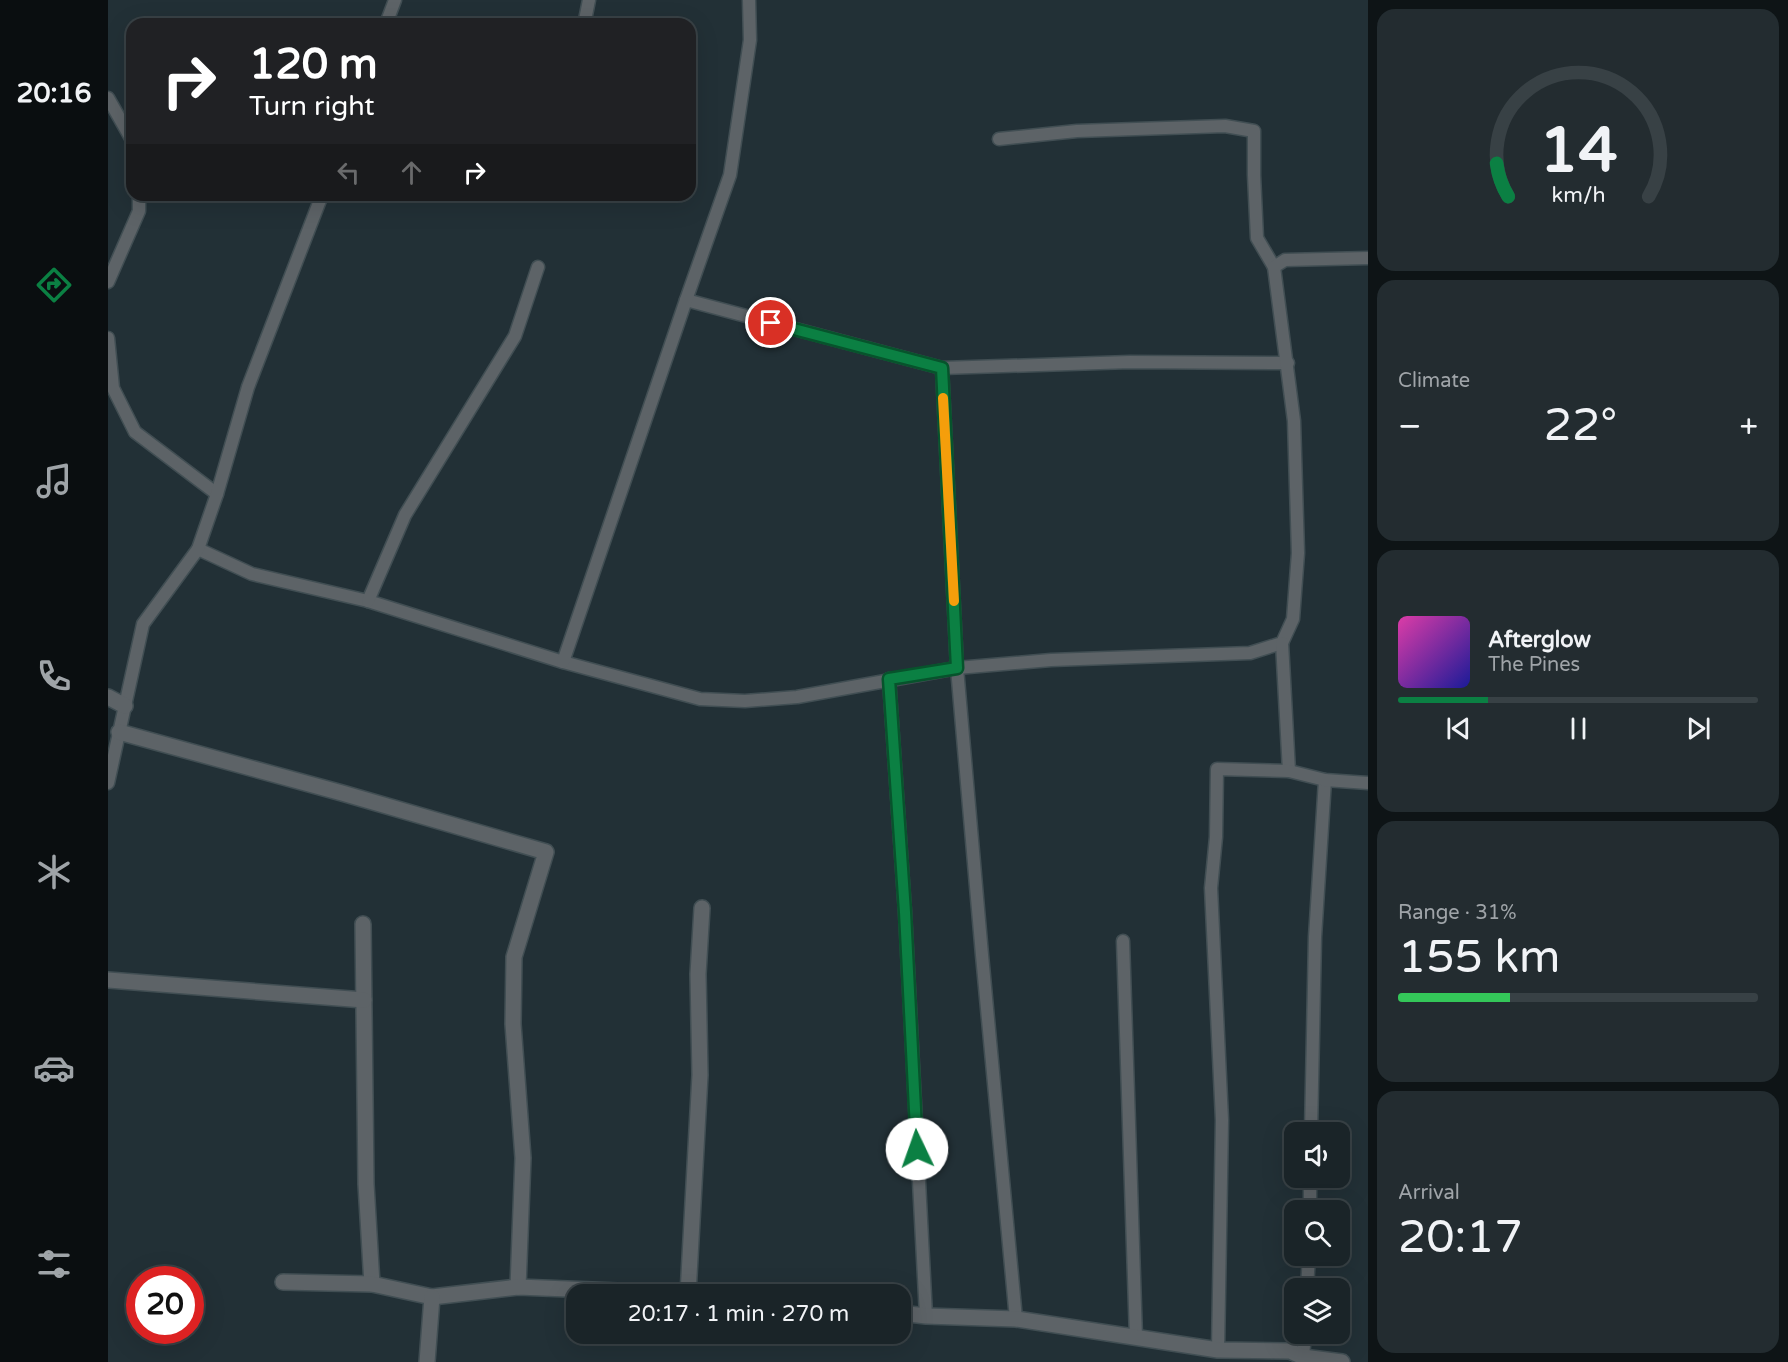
<!DOCTYPE html>
<meta charset="utf-8">
<style>
body{margin:0;font-family:"Varela Round",sans-serif;background:#232c30;color:#f1f3f6;height:100vh;display:flex;flex-direction:column;font-size:22px;white-space:nowrap}
*{box-sizing:border-box;margin:0}
p{font-size:20px;color:#9fa4a8}
.icon{flex:none;width:33px;height:33px;fill:none;stroke:currentColor;stroke-width:2;stroke-linecap:round;stroke-linejoin:round}
.map{position:relative;flex:1;overflow:hidden}
.details{display:flex;flex-direction:column;gap:9px;padding:9px;background:#0e1416;width:420px}
.details>*{flex:none}
.banner{position:absolute;left:18px;top:18px;width:570px;height:183px;border-radius:18px;box-shadow:0 6px 24px #0002,0 0 0 2px #384145;background:#202124;color:#fff;overflow:hidden}
.buttons{position:absolute;left:1176px;top:1122px;display:grid;gap:12px}
.buttons a{display:grid;place-items:center;width:66px;height:66px;border-radius:12px;background:#1a2428;box-shadow:0 6px 24px #0002,0 0 0 2px #384145;font-size:30px}
.speed{position:absolute;left:18px;top:1266px;display:flex;gap:12px;font-size:30px;font-weight:700;text-align:center}
.speed>*{display:grid;place-content:center;width:78px;height:78px;border-radius:50%;background:#1a2428;box-shadow:0 6px 24px #0002,0 0 0 2px #384145;line-height:1}
.speed .limit{border:9px solid #d22;background:#fff;color:#111}
.pin{position:absolute;display:grid;place-items:center;width:51px;height:51px;color:#fff;margin:-26px;border:3px solid #fff;border-radius:50%;box-shadow:0 2px 6px #0007}
.me{position:absolute;width:66px;margin:-33px;rotate:357deg;stroke-linejoin:round;filter:drop-shadow(0 0 4px #0008)}
.turn{display:flex;align-items:center;gap:21px;height:126px;padding:0 24px;font-size:27px}
.turn .icon{width:78px;height:78px;stroke-width:2.5}
.turn b{display:block;font-size:42px;line-height:51px}
.lanes{display:flex;align-items:center;height:57px;padding:0 24px;background:#0003;justify-content:center;gap:30px;direction:ltr}
.lanes .off{opacity:.35}
.big{font-size:45px;font-weight:600;line-height:1.1}
.details .tile{flex:1;display:flex;flex-direction:column;justify-content:center;gap:9px;min-width:0;padding:0 21px;border-radius:18px;background:#232c30}
.details .dial{align-items:center;gap:0}
.dial svg{height:156px;overflow:visible;fill:none;stroke:#384145;stroke-width:7;stroke-linecap:round;text-anchor:middle}
.dial text{fill:#f1f3f6;stroke:none}
.song{display:flex;align-items:center;gap:18px}
.cover{width:72px;height:72px;border-radius:9px;background:linear-gradient(135deg,hsl(320 70% 55%),hsl(240 70% 35%))}
.played{height:6px;border-radius:3px;background:linear-gradient(90deg,#0b8043 25%,#384145 25%)}
.keys{display:flex;justify-content:space-around;direction:ltr}
.heat{display:flex;justify-content:space-between;align-items:center;font-size:33px;direction:ltr}
.charge{height:9px;border-radius:4px;background:linear-gradient(90deg,#34c759 31%,#384145 0)}
.trip{position:absolute;left:458px;top:1284px;width:345px;height:60px;border-radius:18px;background:#1a2428;box-shadow:0 6px 24px #0002,0 0 0 2px #384145;font-weight:600;line-height:60px;text-align:center}
main{display:flex;flex:1;min-height:0}
.dock{display:flex;flex-direction:column;width:108px;justify-content:space-around;align-items:center;background:#0a0e10;color:#9fa4a8}
.dock .icon{width:42px;height:42px}
.dock .active{color:#0b8043}
.dock b{font-size:27px;color:#f1f3f6}
.map>svg:first-child{display:block}
</style>
<main>
<nav class="dock">
<b>20:16</b>
<svg class="icon active" aria-label="directions" viewBox="0 0 24 24"><path d="M12 3l9 9-9 9-9-9zM9 14v-3h6M13 9l2 2-2 2"/></svg>
<svg class="icon" aria-label="music" viewBox="0 0 24 24"><path d="M9 18V5l10-2v13"/><circle cx="6" cy="18" r="3"/><circle cx="16" cy="16" r="3"/></svg>
<svg class="icon" aria-label="phone" viewBox="0 0 24 24"><path d="M5 4h4l2 5-3 2q2 4 5 5l2-3 5 2v4C11 20 4 13 5 4z"/></svg>
<svg class="icon" aria-label="climate" viewBox="0 0 24 24"><path d="M12 3v18M4 7l16 10M4 17L20 7"/></svg>
<svg class="icon" aria-label="car" viewBox="0 0 24 24"><path d="M5 17H2v-5l4-1 3-4h7l3 4 3 1v5h-3M9 17h6M6 11h13"/><circle cx="7" cy="17" r="2"/><circle cx="17" cy="17" r="2"/></svg>
<svg class="icon" aria-label="filters" viewBox="0 0 24 24"><path d="M4 7h16M4 17h16"/><circle cx="9" cy="7" r="2"/><circle cx="15" cy="17" r="2"/></svg>
</nav>
<div class="map">
<svg width="1260" height="1362" viewBox="0 0 1260 1362">
<rect width="100%" height="100%" fill="#223036"/>
<g fill="none" stroke-linecap="round" stroke-linejoin="round">
<defs>
<g id="lane">
<path d="M477 20 481 0"/>
<path d="M278 24 287 0"/>
<path d="M0 98 24 140"/>
<path d="M891 139 969 131 1117 126 1146 131V175L1149 238 1166 267"/>
<path d="M0 282 31 211V195"/>
<path d="M578 300 834 368 1022 362 1180 363"/>
<path d="M0 338 5 388 27 432 109 494"/>
<path d="M834 368 849 668 874 955 908 1319"/>
<path d="M90 549 144 574 260 601 455 662 592 699 637 701 689 697 849 668 943 660 1142 653 1174 643 1185 619 1190 553 1186 421 1166 267 1177 260 1260 258"/>
<path d="M260 601 297 515 407 336 430 267"/>
<path d="M1174 643 1181 771"/>
<path d="M455 662 578 300 622 175 642 40 641 0"/>
<path d="M781 679 797 912 818 1316"/>
<path d="M0 783 35 624 90 549 109 494 140 387 214 195"/>
<path d="M1015 941 1028 1338"/>
<path d="M1203 1132 1207 937 1217 780"/>
<path d="M1202 1210V1178"/>
<path d="M1199 1288 1201 1256"/>
<path d="M1110 1350 1114 1120 1103 888 1108 837 1109 769 1181 771 1217 780 1260 783"/>
<path d="M1195 1357 1197 1334"/>
</g>
<g id="street">
<path d="M0 697 17 706"/>
<path d="M11 732 234 793 438 852 406 957 405 1024 415 1158 410 1287"/>
<path d="M255 924 258 1184 264 1284"/>
<path d="M0 980 256 1000"/>
<path d="M175 1282 264 1284 324 1297 410 1287 584 1294"/>
<path d="M580 1294 592 1075 590 974 594 908"/>
<path d="M792 1313 818 1316 908 1319 1110 1350 1182 1351 1195 1357 1234 1362"/>
<path d="M319 1362 324 1297"/>
</g>
</defs>
<use href="#lane" stroke="#414e53" stroke-width="15"/>
<use href="#street" stroke="#414e53" stroke-width="18"/>
<use href="#lane" stroke="#5d6367" stroke-width="12"/>
<use href="#street" stroke="#5d6367" stroke-width="15"/>
</g>
<g fill="none" stroke-linecap="round" stroke-linejoin="round">
<defs>
<path id="route" d="M663 323 834 368 849 668 781 679 797 912 809 1149"/>
</defs>
<use href="#route" stroke="#07532c" stroke-width="15"/>
<use href="#route" stroke="#0b8043" stroke-width="10"/>
<path stroke="#f59e0b" stroke-width="10" d="M835 398 846 601"/>
</g>
</svg>
<div class="buttons">
<a><svg class="icon" aria-label="sound" viewBox="0 0 24 24"><path d="M4 9h4l5-4v14l-5-4H4zM17 9q2 3 0 6"/></svg></a>
<a><svg class="icon" aria-label="search" viewBox="0 0 24 24"><circle cx="10" cy="10" r="6"/><path d="M15 15l6 6"/></svg></a>
<a><svg class="icon" aria-label="layers" viewBox="0 0 24 24"><path d="M12 4l9 5-9 5-9-5zM3 14l9 5 9-5"/></svg></a>
</div>
<div class="speed"><div class="limit">20</div></div>
<div class="pin" style="left:663px;top:323px;background:#d93025"><svg class="icon" aria-label="arrive" viewBox="0 0 24 24"><path d="M6 21V4h12l-3 4 3 4H6"/></svg></div>
<svg class="me" style="left:809px;top:1149px" viewBox="-20 -20 40 40"><circle r="19" fill="#fff"/><path d="M0-13L10 11 0 6-10 11z" fill="#0b8043"/></svg>
<div class="trip">20:17 · 1 min · 270 m</div>
<div class="banner">
<div class="turn"><svg class="icon" aria-label="right" viewBox="0 0 24 24"><path d="M7 20v-9h11M14 6l5 5-5 5"/></svg><div><b>120 m</b>Turn right</div></div>
<div class="lanes"><svg class="icon off" aria-label="left" viewBox="0 0 24 24"><path d="M17 20v-9H6M10 6l-5 5 5 5"/></svg><svg class="icon off" aria-label="ahead" viewBox="0 0 24 24"><path d="M12 20V5M6 11l6-6 6 6"/></svg><svg class="icon" aria-label="right" viewBox="0 0 24 24"><path d="M7 20v-9h11M14 6l5 5-5 5"/></svg></div>
</div>
</div>
<section class="details">
<div class="tile dial"><svg viewBox="0 0 100 80">
<path d="M14 69A42 42 0 1 1 86 69"/>
<path d="M14 69A42 42 0 0 1 8 52" stroke="#0b8043"/>
<text x="50" y="56" font-size="32" font-weight="700">14</text>
<text x="50" y="72" font-size="11">km/h</text>
</svg></div>
<div class="tile"><p>Climate</p>
<div class="heat"><a>−</a><b class="big">22°</b><a>+</a></div>
</div>
<div class="tile">
<div class="song"><i class="cover"></i><div><b>Afterglow</b><p>The Pines</p></div></div>
<div class="played"></div>
<div class="keys"><svg class="icon" aria-label="previous" viewBox="0 0 24 24"><path d="M18 5L8 12l10 7zM5 5v14"/></svg><svg class="icon" aria-label="pause" viewBox="0 0 24 24"><path d="M8 5v14M16 5v14"/></svg><svg class="icon" aria-label="next" viewBox="0 0 24 24"><path d="M6 5l10 7-10 7zM19 5v14"/></svg></div>
</div>
<div class="tile"><p>Range · 31%</p><b class="big">155 km</b><div class="charge"></div></div>
<div class="tile"><p>Arrival</p><b class="big">20:17</b></div>
</section>
</main>
